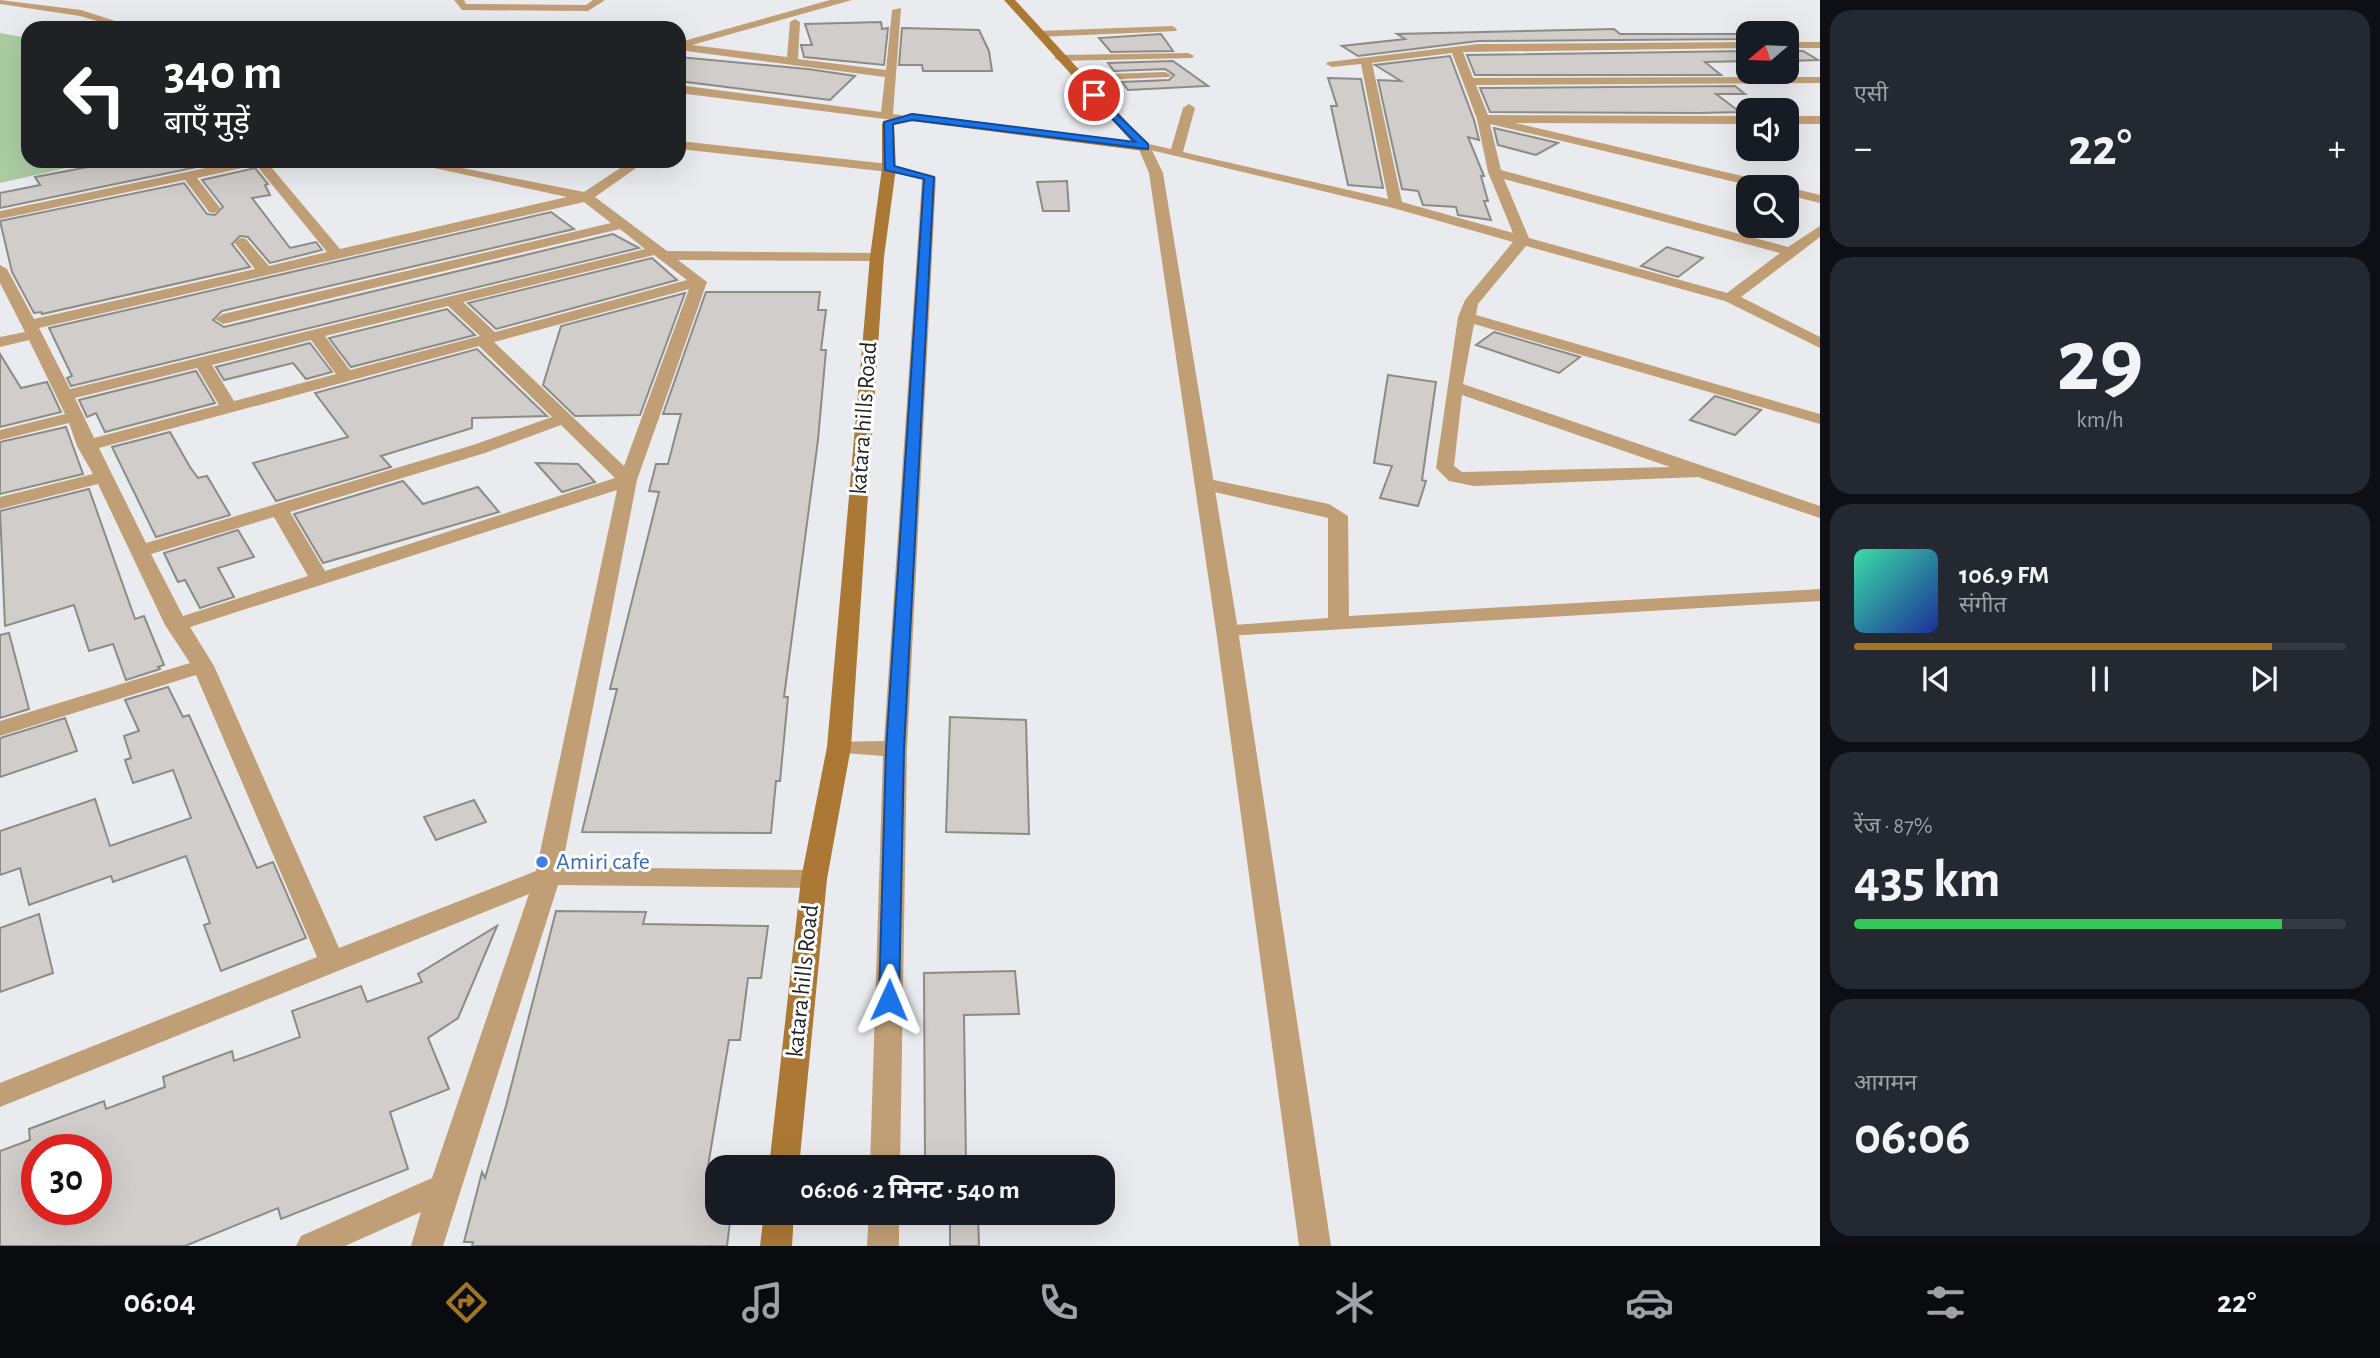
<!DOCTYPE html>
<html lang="hi">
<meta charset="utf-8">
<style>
body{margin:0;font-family:"Alegreya Sans","Noto Sans Devanagari",sans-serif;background:#242831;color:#f1f3f6;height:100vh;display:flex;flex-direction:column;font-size:26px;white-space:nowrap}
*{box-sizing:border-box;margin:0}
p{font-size:23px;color:#9ea1a6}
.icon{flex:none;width:38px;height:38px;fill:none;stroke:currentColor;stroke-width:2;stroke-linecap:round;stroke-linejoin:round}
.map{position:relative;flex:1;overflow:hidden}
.sheet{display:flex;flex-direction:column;gap:10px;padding:10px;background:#0d0f14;width:560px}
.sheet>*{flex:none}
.banner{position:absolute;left:21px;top:21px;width:665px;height:147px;border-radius:21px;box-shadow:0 7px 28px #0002;background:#202124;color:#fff;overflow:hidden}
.needle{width:46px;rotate:251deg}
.tools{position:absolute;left:1736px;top:21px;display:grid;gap:14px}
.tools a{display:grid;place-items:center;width:63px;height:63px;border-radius:14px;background:#171b24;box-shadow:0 7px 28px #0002;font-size:35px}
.speed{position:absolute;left:21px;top:1134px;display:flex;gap:14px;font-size:35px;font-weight:700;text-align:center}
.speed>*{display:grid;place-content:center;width:91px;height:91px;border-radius:50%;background:#171b24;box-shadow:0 7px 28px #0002;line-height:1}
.speed .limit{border:10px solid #d22;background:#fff;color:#111}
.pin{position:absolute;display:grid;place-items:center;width:60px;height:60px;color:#fff;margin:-30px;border:4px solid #fff;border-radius:50%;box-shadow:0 2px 7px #0007}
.me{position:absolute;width:77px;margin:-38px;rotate:1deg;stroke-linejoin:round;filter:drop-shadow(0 0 5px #0008)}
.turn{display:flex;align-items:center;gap:24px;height:147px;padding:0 28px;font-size:32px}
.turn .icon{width:91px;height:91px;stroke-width:2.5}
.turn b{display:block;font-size:49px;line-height:60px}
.big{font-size:52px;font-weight:700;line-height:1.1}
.sheet .tile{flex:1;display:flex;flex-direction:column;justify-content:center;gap:10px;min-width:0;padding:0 24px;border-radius:21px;background:#242831}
.sheet .dial{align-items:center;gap:0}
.dial b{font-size:91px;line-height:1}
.song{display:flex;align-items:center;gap:21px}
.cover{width:84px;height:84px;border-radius:10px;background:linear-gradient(135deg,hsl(160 70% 55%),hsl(230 70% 35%))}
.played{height:7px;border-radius:4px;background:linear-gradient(90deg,#a07625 85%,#363941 85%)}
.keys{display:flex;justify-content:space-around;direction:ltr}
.heat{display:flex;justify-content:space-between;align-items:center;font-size:38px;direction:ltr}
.charge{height:10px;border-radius:5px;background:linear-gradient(90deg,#34c759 87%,#363941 0)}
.trip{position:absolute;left:705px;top:1155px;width:410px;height:70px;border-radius:21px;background:#171b24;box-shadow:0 7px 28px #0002;font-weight:700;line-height:70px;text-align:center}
.tab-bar{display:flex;height:112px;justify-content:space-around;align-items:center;background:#090b0e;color:#9ea1a6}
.tab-bar .icon{width:49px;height:49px}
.tab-bar .active{color:#a07625}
.tab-bar b{font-size:32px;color:#f1f3f6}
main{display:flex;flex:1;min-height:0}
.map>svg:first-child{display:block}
</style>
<main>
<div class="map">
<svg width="1820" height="1246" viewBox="0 0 1820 1246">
<rect width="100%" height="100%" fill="#e9ebee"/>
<path fill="#accca3" d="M0 33 28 38V161H97L0 183Z"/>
<g fill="#d0cdca" stroke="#8d8b88" stroke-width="2" fill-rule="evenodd">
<path d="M881 22 882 29 888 28 884 65 804 57 801 45H812L805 24Z"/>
<path d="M902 28 979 30 989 51 992 71H923L922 65H899Z"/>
<path d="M1614 29 1620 34H1748V39L1478 41 1358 56 1342 46 1405 39 1397 34Z"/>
<path d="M1161 34 1173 51 1111 52 1099 38Z"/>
<path d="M1748 51V61L1705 62 1721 75H1475L1467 55Z"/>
<path d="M1787 51H1803L1818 60 1787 61Z"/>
<path d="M1450 56 1474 120 1479 140 1468 137 1484 176H1481L1488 201H1484L1491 220 1458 215 1456 207 1423 205 1418 191 1402 189 1378 80 1401 81 1375 65Z"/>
<path d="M679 57 808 69 855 76 830 100 679 81Z"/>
<path d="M1173 61 1208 86 1128 90 1122 82 1169 80 1174 75 1165 69 1114 71 1108 63Z"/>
<path d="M1328 78 1361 79 1383 188 1348 185 1331 106H1337Z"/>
<path d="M1735 86 1745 94H1716L1740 112 1699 113 1490 112 1480 88Z"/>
<path d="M1494 128 1558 143 1536 155 1498 145Z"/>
<path d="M120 161H226L0 208V193L40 185 35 177Z"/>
<path d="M255 168 268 184 265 185 270 195 252 198 290 248 316 242 322 250 270 263 248 237 240 236 232 244 250 267 42 314 41 312 34 313 12 272 0 221 184 183 207 214 215 215 223 207 202 180Z"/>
<path d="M1067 181 1069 211H1043L1037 182Z"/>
<path d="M551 212 574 229 222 311 213 320 224 327 613 234 639 248 71 386 67 378 72 376 49 328Z"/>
<path d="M1667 247 1703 258 1678 277 1641 266Z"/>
<path d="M652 258 677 280 496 329 468 303Z"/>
<path d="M706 292H820L818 310H826L821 350H826L818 440 784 697H788L780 781H776L771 833 582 832 617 689H610L659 492 649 491 656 464H668L681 414H663Z"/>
<path d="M685 293 640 415 575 416 543 385 561 326Z"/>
<path d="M447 309 475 335 351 367 329 338Z"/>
<path d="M1494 332 1580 357 1559 373 1476 345Z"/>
<path d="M310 343 332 372 306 379 293 363 224 380 216 367Z"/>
<path d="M477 349 547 416 472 418V428L381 456 391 467 276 501 253 463 348 437 315 393Z"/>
<path d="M0 354 21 388 47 382 61 412 0 427Z"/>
<path d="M196 371 215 403 105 432 96 413 87 417 79 400Z"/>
<path d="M1388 375 1436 382 1422 480 1426 481 1418 506 1380 498 1392 466 1374 463Z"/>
<path d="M1715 396 1761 410 1735 435 1690 420Z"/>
<path d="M66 427 83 474 0 494V442Z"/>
<path d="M170 432 190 467 198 478 207 476 230 515 156 537 112 447Z"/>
<path d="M536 463 578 464 595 482 562 492Z"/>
<path d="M403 481 423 504 478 487 499 512 323 563 294 514Z"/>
<path d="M89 489 135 619 144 616 164 665 158 667 160 669 126 680 113 644 89 651 74 605 5 626 0 511Z"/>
<path d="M238 530 254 557 218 568 234 597 200 608 185 580 178 582 164 553Z"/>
<path d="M9 633 29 709 0 718V635Z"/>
<path d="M168 687 183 717 189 715 257 868 273 862 306 938 221 971 204 925 210 923 186 856 113 882 111 876 29 905 20 868 0 875V831L95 799 110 846 191 818 173 770 133 783 125 760 131 758 124 736 139 731 125 700Z"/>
<path d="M950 717 1026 720 1029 834 946 832Z"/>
<path d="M65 718 77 751 0 777V738Z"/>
<path d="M474 800 486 822 436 840 424 817Z"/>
<path d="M556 911 646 912 643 924 768 926 761 978H748L740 1040H729L707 1172H718V1213H731L727 1246H472L473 1242H464L482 1172 485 1178 506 1106Z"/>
<path d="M39 914 53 973 0 992V928Z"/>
<path d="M497 926 458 1018 428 1038 449 1089 390 1112 408 1169 281 1219 278 1208 185 1246H0V1151L30 1140 29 1129 104 1101 106 1109 165 1087 163 1077 232 1051 234 1061 300 1037 292 1011 361 986 367 1002 422 982 418 974ZM37 1150H96V1209H37Z"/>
<path d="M1015 971 1019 1014 964 1015 966 1164H925L924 973Z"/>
<path d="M950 1213H978L979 1246H950Z"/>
</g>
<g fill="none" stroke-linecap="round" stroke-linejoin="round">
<g fill="#c19f76" fill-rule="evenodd">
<path d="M0 0 81 10 137 28H121L80 16 0 4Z"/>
<path d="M454 0H464L466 4 586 5 593 0H605L588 11 462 10Z"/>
<path d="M830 0H852L692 45 787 57 790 22 795 19 800 22 798 59 886 70 892 10 901 8 893 114 901 115V121L679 93V85L881 112 885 77 679 50 680 42Z"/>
<path d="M1172 26 1177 29 1176 31 1039 37 1034 34 1039 31Z"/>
<path d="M1748 42V48L1463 52 1473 78 1820 77V83L1476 85 1488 115 1748 116V124L1515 123 1772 183 1779 187H1756L1490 124 1501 170 1788 247 1820 226V237L1741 297 1820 337V348L1725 301 1526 246 1478 304 1476 315 1820 414V424L1474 324 1463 384 1820 506V518L1698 477 1474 486 1449 481 1436 468 1458 317 1465 300 1513 242 1393 208 1138 147 1144 143 1171 149 1183 108 1189 104 1195 108 1183 152 1388 199 1361 64 1332 67 1326 64 1328 62 1478 44ZM1452 53 1477 119 1488 172 1513 233 1402 202 1372 63ZM1504 179 1780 253 1727 293 1529 238ZM1462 395 1670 467 1462 472 1454 466Z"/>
<rect x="1787" y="42" width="33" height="6"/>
<path d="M1188 53 1194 56 1192 58 1060 61 1054 58 1060 55Z"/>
<path d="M1165 72 1171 75 1169 77 1078 81 1072 78 1078 75Z"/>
<rect x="1787" y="116" width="33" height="8"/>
<path d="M679 141 889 164 936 177 907 749 900 1167H870L883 756 831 752 827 747 831 742 884 741 922 179 889 172 679 149Z"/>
<path d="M239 161H266L340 249 567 197 402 161H427L584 192 631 161H646L595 197 667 251 877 253 884 257 877 261 678 260 707 282 637 480 562 867 814 870 823 873 827 879 823 885 814 888 558 885 443 1246H411L421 1212 345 1246H296L301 1236 432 1178 529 894 0 1107V1083L317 957 196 675 0 736V721L190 663 165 625 98 484 0 509V497L93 474 77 446 69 423 0 440V430L65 414 29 340 0 347V337L25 332 0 283V265L7 269 34 319 255 269 234 242 241 238 246 239 269 266 327 252 256 165 197 178 221 209 214 213 209 212 185 180 0 219V211ZM584 202 611 223 223 314 215 319 223 324 620 229 645 249 70 389 39 328ZM654 255 687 280 495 332 463 302ZM689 289 624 466 494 342 498 341ZM448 306 480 336 350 370 325 336ZM311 340 336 374 234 401 212 365ZM479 346 552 417 473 445 146 543 99 448ZM197 368 219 405 94 438 75 398ZM561 425 615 478 325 571 290 512 485 453ZM617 490 536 871 339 948 214 666 190 627ZM274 517 308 576 183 616 151 554Z"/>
<path d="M1787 187 1820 195V203L1787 195Z"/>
<path d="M1204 478 1329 504 1348 516 1349 616 1820 589V601L1227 636 1220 634 1216 630 1220 626 1328 618V518L1197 488 1195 484Z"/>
<path d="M869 1213H899V1246H867Z"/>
</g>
<path fill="#c19f76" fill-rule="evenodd" d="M1139 144H1149L1163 173 1238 630 1331 1246H1299L1216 630 1149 173 1138 147Z"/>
<g fill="#ab7935" fill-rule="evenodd">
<path d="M1004 0H1015L1150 147 1144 151 912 121 894 125 896 168 884 257 851 747 827 879 799 1167H769L801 879 827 747 870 257 882 168V123L912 113 1132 142Z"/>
<path d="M764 1213H794L792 1246H760Z"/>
</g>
</g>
<path fill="#1a73e8" stroke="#114b97" stroke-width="2" d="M1094 92 1148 144V149L912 120 893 124 894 166 934 177 904 749 899 1000 896 1006H882L879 1000 886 749 924 179 885 170 884 122 912 114 1135 142 1091 97Z"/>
<circle fill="#3f7fe0" stroke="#fff" stroke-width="2.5" cx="542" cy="862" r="7"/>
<g text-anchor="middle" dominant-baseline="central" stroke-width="6" stroke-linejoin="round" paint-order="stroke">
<g font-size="24" fill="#232325" stroke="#fff">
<text transform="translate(864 418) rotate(-86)">katara hills Road</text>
<text transform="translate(803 981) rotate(-84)">katara hills Road</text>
</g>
<g font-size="24" fill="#366cbe" stroke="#fff" text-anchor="start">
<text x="556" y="862">Amiri cafe</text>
</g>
</g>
</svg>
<div class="tools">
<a><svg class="needle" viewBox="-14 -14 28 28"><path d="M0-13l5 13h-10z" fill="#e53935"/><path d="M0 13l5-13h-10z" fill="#9ea1a6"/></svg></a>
<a><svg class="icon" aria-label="sound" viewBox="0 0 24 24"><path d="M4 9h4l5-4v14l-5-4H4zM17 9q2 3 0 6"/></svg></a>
<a><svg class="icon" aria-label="search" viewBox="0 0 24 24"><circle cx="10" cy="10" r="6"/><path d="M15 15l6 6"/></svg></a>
</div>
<div class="speed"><div class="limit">30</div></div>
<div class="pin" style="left:1094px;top:95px;background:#d93025"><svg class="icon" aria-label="arrive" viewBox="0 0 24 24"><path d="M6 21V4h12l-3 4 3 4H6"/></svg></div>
<svg class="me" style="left:889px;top:1000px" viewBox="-20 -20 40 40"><path d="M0-17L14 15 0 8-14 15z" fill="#1a73e8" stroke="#fff" stroke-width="4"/></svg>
<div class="trip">06:06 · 2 मिनट · 540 m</div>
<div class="banner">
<div class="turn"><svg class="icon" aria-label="left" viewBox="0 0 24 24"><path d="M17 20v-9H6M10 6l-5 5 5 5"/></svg><div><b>340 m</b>बाएँ मुड़ें</div></div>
</div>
</div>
<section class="sheet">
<div class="tile"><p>एसी</p>
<div class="heat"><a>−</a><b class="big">22°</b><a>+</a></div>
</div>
<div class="tile dial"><b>29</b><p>km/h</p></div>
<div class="tile">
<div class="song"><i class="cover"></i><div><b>106.9 FM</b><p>संगीत</p></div></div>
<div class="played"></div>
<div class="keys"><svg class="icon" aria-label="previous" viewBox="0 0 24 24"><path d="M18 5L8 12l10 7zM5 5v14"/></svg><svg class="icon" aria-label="pause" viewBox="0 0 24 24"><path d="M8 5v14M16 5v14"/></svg><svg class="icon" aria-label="next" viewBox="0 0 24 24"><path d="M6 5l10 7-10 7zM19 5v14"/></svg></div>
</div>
<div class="tile"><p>रेंज · 87%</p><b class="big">435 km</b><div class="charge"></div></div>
<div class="tile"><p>आगमन</p><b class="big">06:06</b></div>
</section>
</main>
<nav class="tab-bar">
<b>06:04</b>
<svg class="icon active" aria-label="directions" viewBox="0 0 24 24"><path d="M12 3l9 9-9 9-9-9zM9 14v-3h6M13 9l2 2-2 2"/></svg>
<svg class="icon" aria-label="music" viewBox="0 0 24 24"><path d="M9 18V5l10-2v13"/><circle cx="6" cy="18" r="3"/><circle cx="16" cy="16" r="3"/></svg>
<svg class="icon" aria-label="phone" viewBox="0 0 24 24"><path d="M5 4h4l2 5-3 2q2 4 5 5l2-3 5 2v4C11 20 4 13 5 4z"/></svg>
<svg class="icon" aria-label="climate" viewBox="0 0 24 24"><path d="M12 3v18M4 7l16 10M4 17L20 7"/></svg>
<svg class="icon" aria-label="car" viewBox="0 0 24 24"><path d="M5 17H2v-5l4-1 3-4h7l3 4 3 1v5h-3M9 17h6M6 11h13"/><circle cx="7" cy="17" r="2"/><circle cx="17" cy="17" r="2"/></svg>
<svg class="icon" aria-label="filters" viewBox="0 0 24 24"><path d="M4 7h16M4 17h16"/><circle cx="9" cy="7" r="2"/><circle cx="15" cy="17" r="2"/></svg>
<b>22°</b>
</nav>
